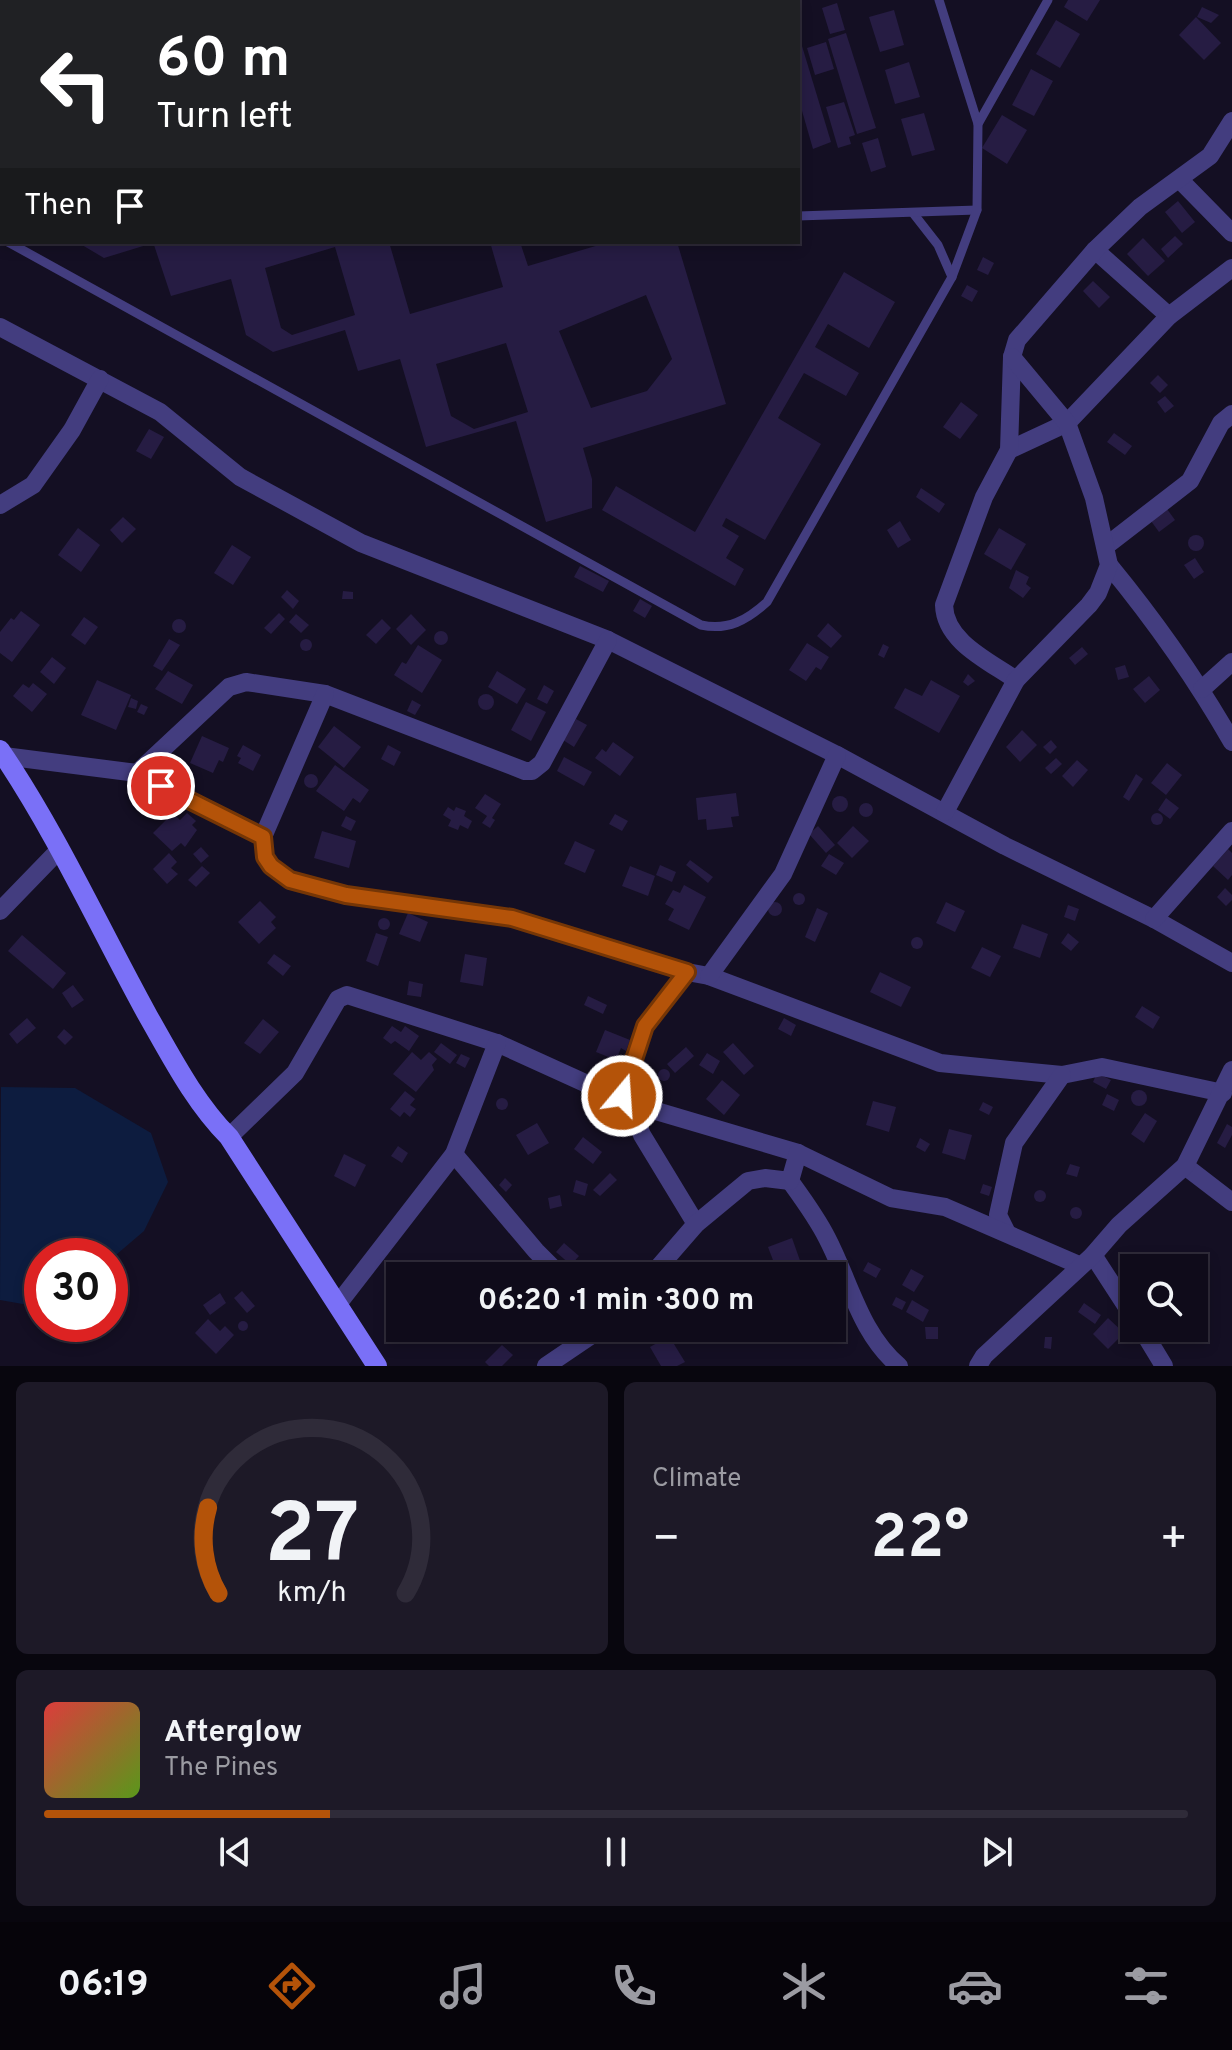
<!DOCTYPE html>
<meta charset="utf-8">
<style>
body{margin:0;font-family:Overpass,sans-serif;background:#1d1927;color:#f1f3f6;height:100vh;display:flex;flex-direction:column;font-size:30px;white-space:nowrap}
*{box-sizing:border-box;margin:0}
p{font-size:26px;color:#9b9ba2}
.icon{flex:none;width:44px;height:44px;fill:none;stroke:currentColor;stroke-width:2;stroke-linecap:round;stroke-linejoin:round}
.map{position:relative;height:1366px;overflow:hidden}
.drawer{display:flex;flex-direction:column;gap:16px;padding:16px;background:#08060e;flex:1}
.drawer>*{flex:none}
.guide{position:absolute;left:0px;top:0px;width:800px;height:244px;box-shadow:0 4px 12px #0003,0 0 0 2px #2f2b39;background:#202124;color:#fff;overflow:hidden}
.buttons{position:absolute;left:1120px;top:1254px;display:grid;gap:16px}
.buttons a{display:grid;place-items:center;width:88px;height:88px;border-radius:0px;background:#0f0b1a;box-shadow:0 4px 12px #0003,0 0 0 2px #2f2b39;font-size:40px}
.speed{position:absolute;left:24px;top:1238px;display:flex;gap:16px;font-size:40px;font-weight:700;text-align:center}
.speed>*{display:grid;place-content:center;width:104px;height:104px;border-radius:50%;background:#0f0b1a;box-shadow:0 4px 12px #0003,0 0 0 2px #2f2b39;line-height:1}
.speed .limit{border:12px solid #d22;background:#fff;color:#111}
.pin{position:absolute;display:grid;place-items:center;width:68px;height:68px;color:#fff;margin:-34px;border:4px solid #fff;border-radius:50%;box-shadow:0 2px 8px #0007}
.me{position:absolute;width:88px;margin:-44px;rotate:18deg;stroke-linejoin:round;filter:drop-shadow(0 0 6px #0008)}
.turn{display:flex;align-items:center;gap:28px;height:168px;padding:0 24px;font-size:36px}
.turn .icon{width:104px;height:104px;stroke-width:2.5}
.turn b{display:block;font-size:56px;line-height:68px}
.then{display:flex;align-items:center;height:76px;padding:0 24px;background:#0003;gap:16px;font-size:30px}
.big{font-size:60px;font-weight:700;line-height:1.1}
.drawer .widget{flex:1;display:flex;flex-direction:column;justify-content:center;gap:12px;min-width:0;padding:0 28px;border-radius:12px;background:#1d1927}
.drawer .dial{align-items:center;gap:0}
.dial svg{height:208px;overflow:visible;fill:none;stroke:#2f2b39;stroke-width:7;stroke-linecap:round;text-anchor:middle}
.dial text{fill:#f1f3f6;stroke:none}
.song{display:flex;align-items:center;gap:24px}
.cover{width:96px;height:96px;border-radius:12px;background:linear-gradient(135deg,hsl(0 70% 55%),hsl(90 70% 35%))}
.played{height:8px;border-radius:4px;background:linear-gradient(90deg,#b45309 25%,#2f2b39 25%)}
.keys{display:flex;justify-content:space-around;direction:ltr}
.heat{display:flex;justify-content:space-between;align-items:center;font-size:44px;direction:ltr}
.drawer .tiles{flex:1;display:grid;gap:16px;grid-template-columns:1fr 1fr}
.widget:last-child{grid-column:span 2}
.trip{position:absolute;left:386px;top:1262px;width:460px;height:80px;border-radius:0px;background:#0f0b1a;box-shadow:0 4px 12px #0003,0 0 0 2px #2f2b39;font-weight:700;line-height:80px;text-align:center}
.menu{display:flex;height:128px;justify-content:space-around;align-items:center;background:#06040a;color:#9b9ba2}
.menu .icon{width:56px;height:56px}
.menu .on{color:#b45309}
.menu b{font-size:36px;color:#f1f3f6}
.map>svg:first-child{display:block}
</style>
<div class="map">
<svg width="1232" height="1366" viewBox="0 0 1232 1366">
<rect width="100%" height="100%" fill="#140f23"/>
<path fill="#0d1c3f" d="M1 1087 75 1088 151 1133 168 1182 144 1231 110 1260V1256H42V1303L34 1306 0 1300Z"/>
<g fill="#261c43" fill-rule="evenodd">
<path d="M1068 0H1100L1087 21 1064 7Z"/>
<path d="M837 3 845 30 830 34 822 8Z"/>
<path d="M1202 7 1219 15 1211 23 1197 17Z"/>
<path d="M894 10 904 45 880 52 869 17Z"/>
<path d="M1196 17 1221 43 1204 60 1179 35Z"/>
<path d="M1056 20 1080 34 1060 68 1036 54Z"/>
<path d="M846 33 876 128 857 134 828 39Z"/>
<path d="M826 42 834 69 815 75 807 48Z"/>
<path d="M802 46 831 142 813 149 798 97V48Z"/>
<path d="M909 62 920 97 895 104 885 70Z"/>
<path d="M1031 69 1053 81 1034 116 1012 105Z"/>
<path d="M844 102 855 135 849 137 851 144 838 148 826 107Z"/>
<path d="M924 113 935 150 912 156 901 119Z"/>
<path d="M1002 115 1027 130 1007 164 982 148Z"/>
<path d="M878 138 886 167 871 172 862 143Z"/>
<path d="M1178 201 1195 222 1182 233 1165 212Z"/>
<path d="M1175 236 1183 244 1168 258 1161 249Z"/>
<path d="M1143 238 1165 261 1148 276 1127 254Z"/>
<path d="M77 242H153V243L104 258Z"/>
<path d="M153 242H389L410 314 503 287 490 242H520L528 266 609 242H677L726 404 583 448 592 479V508L546 522 516 421 426 447 400 359 358 371 345 330 273 352 246 335 231 279 171 296ZM335 247 355 315 292 335 281 328 265 268ZM646 295 672 359 647 391 591 408 559 331ZM506 343 528 412 474 429 451 416 436 364Z"/>
<path d="M983 257 994 263 988 275 977 270Z"/>
<path d="M844 272 895 302 869 348 828 324 815 347 859 373 846 396 804 373 778 418 821 444 765 540 726 518 722 526 739 536 726 558 744 569 735 586 602 510 616 486 695 532Z"/>
<path d="M1093 281 1110 297 1099 308 1083 291Z"/>
<path d="M967 285 978 291 972 302 961 296Z"/>
<path d="M1158 375 1168 385 1160 393 1150 383Z"/>
<path d="M1165 396 1174 406 1165 413 1157 402Z"/>
<path d="M961 402 978 415 960 439 943 427Z"/>
<path d="M149 429 164 437 151 459 136 451Z"/>
<path d="M1114 433 1132 446 1125 455 1107 442Z"/>
<path d="M921 488 945 504 939 513 916 497Z"/>
<path d="M1167 509 1175 520 1159 532 1151 521Z"/>
<path d="M123 517 136 529 122 543 110 530Z"/>
<path d="M900 521 911 540 898 548 887 530Z"/>
<path d="M78 528 100 545 81 572 58 555Z"/>
<path d="M999 528 1026 544 1011 570 984 554Z"/>
<circle cx="1196" cy="543" r="8"/>
<path d="M232 545 251 557 233 585 214 573Z"/>
<path d="M1195 558 1204 572 1194 579 1184 565Z"/>
<path d="M580 566 609 581 603 592 574 577Z"/>
<path d="M1016 570 1029 577 1026 584 1031 588 1023 598 1009 588Z"/>
<path d="M287 590 299 601 293 609 281 597Z"/>
<path d="M343 591 353 592V599H342Z"/>
<path d="M640 599 652 606 645 618 633 611Z"/>
<path d="M21 611 40 625 12 662 0 653V632L11 618 14 620Z"/>
<path d="M279 613 285 619 271 634 264 628Z"/>
<path d="M296 614 309 625 301 633 289 622Z"/>
<path d="M411 614 426 630 411 645 396 629Z"/>
<path d="M84 617 98 627 85 645 71 635Z"/>
<path d="M382 619 391 628 376 644 366 635Z"/>
<circle cx="179" cy="626" r="7"/>
<path d="M828 623 842 636 831 648 817 636Z"/>
<circle cx="441" cy="638" r="7"/>
<path d="M169 639 180 645 162 671 153 666Z"/>
<circle cx="306" cy="645" r="6"/>
<path d="M807 643 829 657 821 670 816 667 806 681 789 670Z"/>
<path d="M883 644 889 647 884 658 878 655Z"/>
<path d="M418 645 442 660 422 693 394 675 402 662 406 664Z"/>
<path d="M1082 647 1088 654 1075 665 1069 658Z"/>
<path d="M52 657 66 668 54 684 40 672Z"/>
<path d="M1125 665 1129 677 1118 680 1115 668Z"/>
<path d="M168 671 193 685 182 704 155 689Z"/>
<path d="M497 671 526 689 517 704 488 687Z"/>
<path d="M968 674 975 681 968 686 963 682Z"/>
<path d="M1149 676 1160 690 1145 703 1133 689Z"/>
<path d="M97 680 131 695 116 730 81 715Z"/>
<path d="M931 680 960 696 939 733 894 708 905 688 922 696Z"/>
<path d="M33 683 47 694 32 712 13 696 23 684 29 688Z"/>
<path d="M544 685 554 691 547 704 537 699Z"/>
<circle cx="486" cy="702" r="8"/>
<path d="M131 698 138 701 136 709 128 707Z"/>
<path d="M412 700 421 705 415 715 407 711Z"/>
<path d="M526 702 546 712 531 741 511 730Z"/>
<path d="M141 704 148 707 144 715 137 712Z"/>
<path d="M576 719 587 725 574 747 563 740Z"/>
<path d="M334 726 361 747 344 768 318 747Z"/>
<path d="M1022 730 1037 745 1020 762 1006 747Z"/>
<path d="M202 736 229 748 223 762 219 760 213 773 190 763Z"/>
<path d="M1051 740 1057 747 1050 754 1043 747Z"/>
<path d="M613 742 634 757 620 776 595 758 602 749 606 752Z"/>
<path d="M243 745 261 755 253 771 238 763 241 758 237 756Z"/>
<path d="M388 745 401 752 394 766 381 759Z"/>
<path d="M564 757 592 772 584 786 557 771Z"/>
<path d="M1056 758 1062 764 1051 774 1045 768Z"/>
<path d="M1077 760 1088 770 1073 787 1062 776Z"/>
<path d="M1167 763 1182 775 1166 795 1151 783Z"/>
<path d="M335 765 369 790 360 803 353 798 344 811 316 791Z"/>
<path d="M1136 774 1143 779 1129 801 1123 797Z"/>
<circle cx="311" cy="781" r="7"/>
<path d="M736 793 739 816 731 817 733 827 707 830 706 819 698 820 696 798Z"/>
<path d="M485 794 501 804 492 818 495 820 490 828 482 823 487 816 475 808Z"/>
<circle cx="840" cy="804" r="8"/>
<path d="M1166 798 1179 808 1170 819 1158 810Z"/>
<circle cx="866" cy="810" r="7"/>
<path d="M448 807 454 811 456 807 466 811 464 816 472 821 468 829 460 825 458 830 448 826 451 820 443 815Z"/>
<circle cx="1157" cy="819" r="6"/>
<path d="M173 813 180 820 187 813 196 821 192 825 197 830 185 847 181 843 172 851 153 833Z"/>
<path d="M615 814 628 821 622 831 609 824Z"/>
<path d="M346 816 356 821 351 831 341 826Z"/>
<path d="M818 826 835 845 826 853 809 834Z"/>
<path d="M853 826 869 841 852 858 837 843Z"/>
<path d="M322 831 356 841 349 868 314 858Z"/>
<path d="M575 841 595 850 585 873 564 864Z"/>
<path d="M201 847 209 856 201 863 193 854Z"/>
<path d="M1228 849 1232 853V875L1228 880 1213 866Z"/>
<path d="M169 853 177 862 171 868 178 874 167 884 153 869Z"/>
<path d="M829 854 844 863 836 875 821 866Z"/>
<path d="M690 860 713 877 708 883 686 865Z"/>
<path d="M660 865 676 872 672 882 656 875Z"/>
<path d="M202 866 210 873 196 887 188 880Z"/>
<path d="M630 866 655 876 648 896 622 886Z"/>
<path d="M684 885 706 897 689 930 668 920 674 909 665 904 673 890 680 893Z"/>
<path d="M1225 888 1232 895V900L1226 906 1217 897Z"/>
<circle cx="799" cy="899" r="6"/>
<path d="M260 901 276 917 271 922 276 928 259 944 238 922Z"/>
<path d="M946 902 965 911 955 932 936 923Z"/>
<circle cx="775" cy="909" r="7"/>
<path d="M1068 905 1079 909 1075 921 1064 917Z"/>
<path d="M817 908 828 913 815 942 805 937Z"/>
<path d="M408 913 428 922 420 942 399 934Z"/>
<circle cx="384" cy="924" r="6"/>
<path d="M1022 924 1048 934 1040 958 1013 948Z"/>
<path d="M376 933 388 937 378 966 366 961Z"/>
<path d="M1068 933 1079 942 1071 951 1061 943Z"/>
<path d="M22 935 66 973 53 989 8 951Z"/>
<circle cx="917" cy="943" r="6"/>
<path d="M982 947 1001 956 990 977 971 968Z"/>
<path d="M274 954 291 966 283 976 267 963Z"/>
<path d="M465 954 487 958 483 986 460 982Z"/>
<path d="M880 972 911 987 901 1007 870 992Z"/>
<path d="M409 981 423 984 421 997 407 995Z"/>
<path d="M73 985 84 1000 72 1008 62 993Z"/>
<path d="M588 996 607 1005 603 1014 584 1005Z"/>
<path d="M1142 1006 1160 1017 1153 1029 1135 1017Z"/>
<path d="M27 1018 36 1028 17 1044 9 1034Z"/>
<path d="M784 1018 796 1025 791 1036 778 1029Z"/>
<path d="M263 1019 279 1032 260 1054 244 1043Z"/>
<path d="M392 1026 401 1032 405 1026 419 1036 409 1051 395 1041 391 1044 383 1038Z"/>
<path d="M64 1029 73 1037 65 1045 57 1037Z"/>
<path d="M605 1030 630 1040 626 1051 621 1048 616 1060 596 1052Z"/>
<path d="M441 1043 457 1055 450 1064 434 1052Z"/>
<path d="M733 1043 754 1066 744 1075 723 1052Z"/>
<path d="M686 1047 694 1056 675 1073 667 1064Z"/>
<path d="M412 1052 421 1060 429 1052 437 1059 432 1065 434 1070 416 1092 393 1074Z"/>
<path d="M707 1053 720 1061 713 1074 699 1065Z"/>
<path d="M461 1054 470 1058 465 1068 456 1063Z"/>
<circle cx="664" cy="1075" r="6"/>
<path d="M1097 1073 1111 1080 1106 1089 1093 1082Z"/>
<path d="M722 1080 740 1095 724 1115 706 1099Z"/>
<circle cx="1139" cy="1098" r="8"/>
<path d="M405 1091 415 1099 410 1105 416 1109 410 1117 404 1112 400 1117 390 1109Z"/>
<path d="M1107 1094 1119 1100 1114 1111 1102 1105Z"/>
<circle cx="502" cy="1104" r="6"/>
<path d="M873 1101 896 1107 889 1132 866 1125Z"/>
<path d="M983 1102 993 1107 989 1115 979 1110Z"/>
<path d="M1145 1113 1157 1121 1144 1143 1131 1134Z"/>
<path d="M537 1123 549 1143 528 1155 516 1135Z"/>
<path d="M1227 1124 1232 1127V1135L1225 1148 1217 1143Z"/>
<path d="M949 1129 972 1135 965 1160 942 1153Z"/>
<path d="M583 1137 602 1152 593 1164 574 1149Z"/>
<path d="M920 1138 930 1144 925 1152 916 1147Z"/>
<path d="M398 1146 408 1153 402 1163 391 1156Z"/>
<path d="M344 1154 366 1165 355 1187 334 1176Z"/>
<path d="M1070 1164 1080 1167 1077 1177 1066 1174Z"/>
<path d="M610 1173 617 1180 600 1196 593 1190Z"/>
<path d="M505 1178 512 1185 506 1192 499 1185Z"/>
<path d="M576 1180 588 1184 585 1196 573 1192Z"/>
<path d="M983 1184 992 1187 989 1196 980 1193Z"/>
<circle cx="1040" cy="1196" r="6"/>
<path d="M560 1195 562 1206 550 1209 548 1198Z"/>
<circle cx="1076" cy="1213" r="6"/>
<path d="M792 1238 803 1269 779 1276 768 1247Z"/>
<path d="M564 1243 579 1256 571 1265 556 1252Z"/>
<path d="M868 1262 881 1269 876 1278 863 1271Z"/>
<path d="M519 1263 525 1269 521 1273 523 1276H499L511 1265 514 1268Z"/>
<path d="M761 1267 763 1276H742L740 1271Z"/>
<path d="M911 1269 924 1276 914 1292 902 1285Z"/>
<path d="M242 1291 255 1306 247 1313 234 1298Z"/>
<path d="M220 1293 226 1303 210 1315 203 1305Z"/>
<path d="M896 1297 906 1302 902 1310 892 1305Z"/>
<path d="M912 1300 929 1310 923 1322 906 1312Z"/>
<path d="M1084 1303 1101 1315 1095 1324 1078 1312Z"/>
<path d="M1108 1318 1124 1333 1108 1349 1093 1334Z"/>
<path d="M208 1319 220 1331 225 1326 234 1335 216 1354 195 1333Z"/>
<circle cx="243" cy="1326" r="5"/>
<path d="M925 1327H938V1339H926Z"/>
<path d="M669 1336 685 1362 677 1366H661L650 1347Z"/>
<path d="M1045 1337H1052L1051 1349 1044 1348Z"/>
<path d="M502 1345 513 1355 502 1366H489L485 1362Z"/>
</g>
<g fill="none" stroke-linecap="round" stroke-linejoin="round">
<g stroke="#433d7f" stroke-width="9">
<path d="M338 0 339 2"/>
<path d="M939 0 978 124"/>
<path d="M913 213 938 245 952 277"/>
<path d="M798 216 977 210"/>
<path d="M0 237 2 238"/>
<path d="M8 242 701 625C728 631 747 620 767 602L952 277 977 210 978 124 1048 0"/>
</g>
<g stroke="#433d7f" stroke-width="18">
<path d="M1180 180 1232 233"/>
<path d="M1095 250 1169 316"/>
<path d="M0 327 160 412 240 477 361 543 608 640 837 755 1005 846 1154 919 1232 963"/>
<path d="M1009 450 1067 423 1169 316 1232 268"/>
<path d="M0 505 33 485 72 430 100 379"/>
<path d="M1106 546 1190 481 1221 423 1232 414"/>
<path d="M1109 565C1155 621 1196 679 1232 742"/>
<path d="M1016 680C989 661 945 642 944 605L984 497 1009 450 1012 357 1017 340 1095 250 1140 207 1210 156 1232 121"/>
<path d="M1202 689 1232 662"/>
<path d="M4 756 137 773 263 837 265 857 271 866 290 880 346 895 512 918 687 972 709 976 940 1063 1062 1075 1102 1067 1223 1093"/>
<path d="M137 773 229 687 246 682 325 694 525 771H532L542 763 608 640"/>
<path d="M945 812 1016 680 1089 605 1098 593 1109 565 1094 498 1067 423 1012 357"/>
<path d="M263 837 325 694"/>
<path d="M0 911 60 849"/>
<path d="M1154 919 1232 831"/>
<path d="M687 972 645 1026 622 1096 628 1100 642 1135 696 1224"/>
<path d="M709 976 783 874 837 755"/>
<path d="M229 1137 295 1073 338 999 347 995 497 1043 629 1103 798 1153"/>
<path d="M454 1154 536 1251 561 1276"/>
<path d="M1185 1166 1232 1202"/>
<path d="M790 1181C803 1199 817 1218 827 1238 850 1282 860 1333 899 1366"/>
<path d="M1007 1233 998 1215 1014 1143 1062 1075"/>
<path d="M1093 1255 1134 1318"/>
<path d="M651 1276 696 1224 748 1181 765 1178 790 1181 798 1153 891 1198 945 1207 1079 1265"/>
<path d="M338 1304 454 1154 497 1043"/>
<path d="M1141 1328 1164 1366"/>
<path d="M546 1366 602 1328"/>
<path d="M978 1366 984 1356 1093 1255 1119 1225 1185 1166 1232 1070"/>
</g>
<path stroke="#7a70f7" stroke-width="20" d="M0 750C57 834 99 927 148 1016 172 1058 195 1103 229 1137L377 1366"/>
</g>
<g fill="none" stroke-linecap="round" stroke-linejoin="round">
<defs>
<path id="route" d="M161 786 263 837 265 857 271 866 290 880 346 895 512 918 687 972 645 1026 622 1096"/>
</defs>
<use href="#route" stroke="#753606" stroke-width="20"/>
<use href="#route" stroke="#b45309" stroke-width="14"/>
</g>
</svg>
<div class="buttons">
<a><svg class="icon" aria-label="search" viewBox="0 0 24 24"><circle cx="10" cy="10" r="6"/><path d="M15 15l6 6"/></svg></a>
</div>
<div class="speed"><div class="limit">30</div></div>
<div class="pin" style="left:161px;top:786px;background:#d93025"><svg class="icon" aria-label="arrive" viewBox="0 0 24 24"><path d="M6 21V4h12l-3 4 3 4H6"/></svg></div>
<svg class="me" style="left:622px;top:1096px" viewBox="-20 -20 40 40"><circle r="17" fill="#b45309" stroke="#fff" stroke-width="3"/><path d="M0-11L8 9 0 5-8 9z" fill="#fff"/></svg>
<div class="trip">06:20 · 1 min · 300 m</div>
<div class="guide">
<div class="turn"><svg class="icon" aria-label="left" viewBox="0 0 24 24"><path d="M17 20v-9H6M10 6l-5 5 5 5"/></svg><div><b>60 m</b>Turn left</div></div>
<div class="then">Then<svg class="icon" aria-label="arrive" viewBox="0 0 24 24"><path d="M6 21V4h12l-3 4 3 4H6"/></svg></div>
</div>
</div>
<section class="drawer">
<div class="tiles">
<div class="widget dial"><svg viewBox="0 0 100 80">
<path d="M14 69A42 42 0 1 1 86 69"/>
<path d="M14 69A42 42 0 0 1 10 36" stroke="#b45309"/>
<text x="50" y="56" font-size="32" font-weight="700">27</text>
<text x="50" y="72" font-size="11">km/h</text>
</svg></div>
<div class="widget"><p>Climate</p>
<div class="heat"><a>−</a><b class="big">22°</b><a>+</a></div>
</div>
<div class="widget">
<div class="song"><i class="cover"></i><div><b>Afterglow</b><p>The Pines</p></div></div>
<div class="played"></div>
<div class="keys"><svg class="icon" aria-label="previous" viewBox="0 0 24 24"><path d="M18 5L8 12l10 7zM5 5v14"/></svg><svg class="icon" aria-label="pause" viewBox="0 0 24 24"><path d="M8 5v14M16 5v14"/></svg><svg class="icon" aria-label="next" viewBox="0 0 24 24"><path d="M6 5l10 7-10 7zM19 5v14"/></svg></div>
</div>
</div>
</section>
<nav class="menu">
<b>06:19</b>
<svg class="icon on" aria-label="directions" viewBox="0 0 24 24"><path d="M12 3l9 9-9 9-9-9zM9 14v-3h6M13 9l2 2-2 2"/></svg>
<svg class="icon" aria-label="music" viewBox="0 0 24 24"><path d="M9 18V5l10-2v13"/><circle cx="6" cy="18" r="3"/><circle cx="16" cy="16" r="3"/></svg>
<svg class="icon" aria-label="phone" viewBox="0 0 24 24"><path d="M5 4h4l2 5-3 2q2 4 5 5l2-3 5 2v4C11 20 4 13 5 4z"/></svg>
<svg class="icon" aria-label="climate" viewBox="0 0 24 24"><path d="M12 3v18M4 7l16 10M4 17L20 7"/></svg>
<svg class="icon" aria-label="car" viewBox="0 0 24 24"><path d="M5 17H2v-5l4-1 3-4h7l3 4 3 1v5h-3M9 17h6M6 11h13"/><circle cx="7" cy="17" r="2"/><circle cx="17" cy="17" r="2"/></svg>
<svg class="icon" aria-label="filters" viewBox="0 0 24 24"><path d="M4 7h16M4 17h16"/><circle cx="9" cy="7" r="2"/><circle cx="15" cy="17" r="2"/></svg>
</nav>
